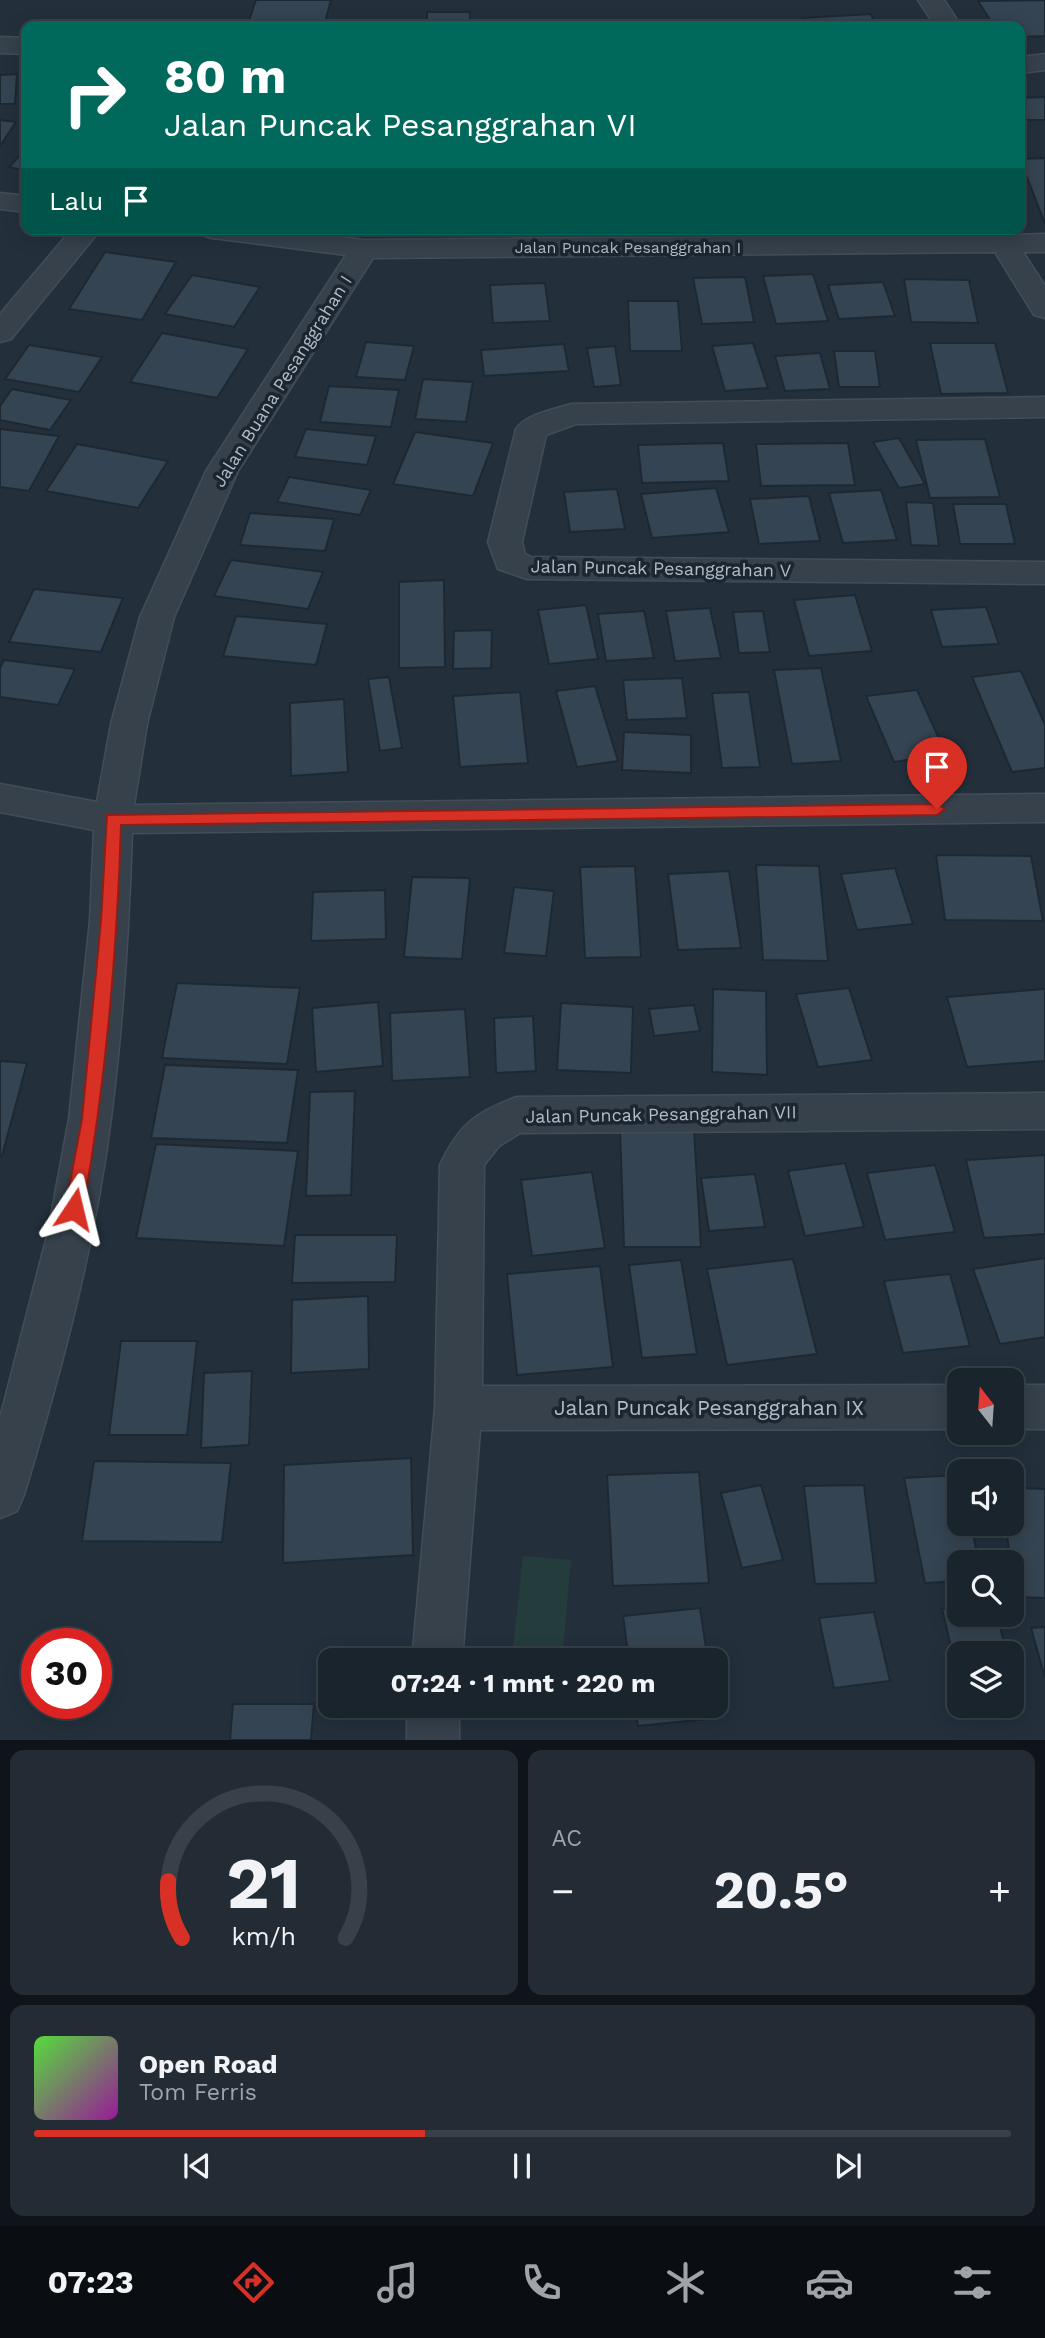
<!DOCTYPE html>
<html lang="id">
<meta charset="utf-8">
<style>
body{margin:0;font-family:"Work Sans",sans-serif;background:#232c35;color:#f1f3f6;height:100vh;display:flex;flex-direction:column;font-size:26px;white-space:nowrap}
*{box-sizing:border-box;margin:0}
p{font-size:23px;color:#9fa4aa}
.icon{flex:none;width:38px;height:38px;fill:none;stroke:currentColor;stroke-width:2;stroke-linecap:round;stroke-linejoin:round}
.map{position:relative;height:1740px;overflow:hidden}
.details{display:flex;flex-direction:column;gap:10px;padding:10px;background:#0e1419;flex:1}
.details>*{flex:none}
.hud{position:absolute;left:21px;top:21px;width:1004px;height:214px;border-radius:14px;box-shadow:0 4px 18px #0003,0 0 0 2px #384149;background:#00695c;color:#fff;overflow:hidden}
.needle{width:46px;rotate:343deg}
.buttons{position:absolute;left:947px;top:1368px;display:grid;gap:14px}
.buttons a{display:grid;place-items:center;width:77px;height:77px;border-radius:14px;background:#1a242d;box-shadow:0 4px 18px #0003,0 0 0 2px #384149;font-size:35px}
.speed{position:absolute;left:21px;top:1628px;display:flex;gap:14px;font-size:35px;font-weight:700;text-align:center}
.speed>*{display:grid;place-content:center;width:91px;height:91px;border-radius:50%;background:#1a242d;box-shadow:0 4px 18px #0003,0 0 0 2px #384149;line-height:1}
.speed .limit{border:10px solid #d22;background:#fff;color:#111}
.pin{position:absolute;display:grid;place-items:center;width:60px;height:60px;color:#fff;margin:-72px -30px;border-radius:50% 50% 50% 0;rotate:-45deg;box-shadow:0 0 7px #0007}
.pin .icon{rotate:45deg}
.me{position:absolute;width:77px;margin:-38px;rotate:10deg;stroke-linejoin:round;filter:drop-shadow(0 0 5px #0008)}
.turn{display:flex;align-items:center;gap:24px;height:147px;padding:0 28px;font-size:32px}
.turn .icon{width:91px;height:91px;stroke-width:2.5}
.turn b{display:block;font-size:49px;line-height:60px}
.then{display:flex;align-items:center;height:66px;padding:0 28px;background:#0003;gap:14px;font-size:26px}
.big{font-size:52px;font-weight:700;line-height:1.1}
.details .card{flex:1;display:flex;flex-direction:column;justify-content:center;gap:10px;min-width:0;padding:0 24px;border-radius:14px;background:#232c35}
.details .dial{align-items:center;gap:0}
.dial svg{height:182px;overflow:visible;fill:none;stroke:#384149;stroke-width:7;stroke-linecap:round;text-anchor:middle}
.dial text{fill:#f1f3f6;stroke:none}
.song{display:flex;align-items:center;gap:21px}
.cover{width:84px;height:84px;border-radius:10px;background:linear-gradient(135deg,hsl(110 70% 55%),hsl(300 70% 35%))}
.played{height:7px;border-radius:4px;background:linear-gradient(90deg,#d93025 40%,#384149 40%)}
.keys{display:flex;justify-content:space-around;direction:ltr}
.heat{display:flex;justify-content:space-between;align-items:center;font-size:38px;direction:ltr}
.details .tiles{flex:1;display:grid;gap:10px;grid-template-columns:1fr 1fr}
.card:last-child{grid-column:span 2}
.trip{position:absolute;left:318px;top:1648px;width:410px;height:70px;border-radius:14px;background:#1a242d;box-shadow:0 4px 18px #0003,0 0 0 2px #384149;font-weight:700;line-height:70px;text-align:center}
.tabs{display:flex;height:112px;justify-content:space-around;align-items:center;background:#0a0e12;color:#9fa4aa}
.tabs .icon{width:49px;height:49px}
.tabs .current{color:#d93025}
.tabs b{font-size:32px;color:#f1f3f6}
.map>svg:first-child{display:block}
</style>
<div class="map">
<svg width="1045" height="1740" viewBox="0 0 1045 1740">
<rect width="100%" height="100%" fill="#23303c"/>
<path fill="#253c3d" d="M523 1556 571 1560 562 1661 512 1657Z"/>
<g fill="#354452" stroke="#1e2833" stroke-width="2">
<path d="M256 0H331L324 26H247Z"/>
<path d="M1045 0V36L1020 37V26H994L978 1Z"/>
<rect x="427" y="12" width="43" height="14"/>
<path d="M871 14 876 26H805L802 18Z"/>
<path d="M17 74 15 104H0V75Z"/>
<path d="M1045 97V120H1020V98Z"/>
<path d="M0 120 16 122 0 146Z"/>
<path d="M26 149V171L9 167Z"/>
<path d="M1045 158V224L1020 159Z"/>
<path d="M105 252 176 262 142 320 69 309Z"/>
<path d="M813 274 828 321 776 324 763 276Z"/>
<path d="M192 275 260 287 234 327 165 314Z"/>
<path d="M745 277 754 322 702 324 693 278Z"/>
<path d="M904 279 969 280 978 323 911 322Z"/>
<path d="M883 282 895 316 839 319 828 285Z"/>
<path d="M545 283 550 321 493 323 490 285Z"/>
<path d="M628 301H678L682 351H630Z"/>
<path d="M162 333 248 349 217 398 130 382Z"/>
<path d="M366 342 414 346 405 380 356 377Z"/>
<path d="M753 343 768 388 725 391 712 346Z"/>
<path d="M930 343H995L1008 393 941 394Z"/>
<path d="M564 344 569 371 484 376 481 350Z"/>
<path d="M29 345 102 357 79 392 5 379Z"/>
<path d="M615 346 621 385 594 387 587 348Z"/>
<path d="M834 351H875L880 387H839Z"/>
<path d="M820 353 830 389 785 391 775 356Z"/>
<path d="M423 379 473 382 466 422 415 419Z"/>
<path d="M329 386 399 390 391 427 320 422Z"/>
<path d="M12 389 71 400 50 430 0 420V406Z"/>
<path d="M0 429 59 436 29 491 0 487Z"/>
<path d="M306 429 376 436 367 465 295 457Z"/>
<path d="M415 432 493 443 473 496 393 484Z"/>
<path d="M899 438 925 484 899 488 873 442Z"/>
<path d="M985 439 1000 497 930 498 916 440Z"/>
<path d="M723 443 729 481 642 483 638 445Z"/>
<path d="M848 443 855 485 761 486 756 444Z"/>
<path d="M77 444 168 461 138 508 46 491Z"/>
<path d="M289 477 371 490 360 515 277 502Z"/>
<path d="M716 488 729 532 652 538 641 494Z"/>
<path d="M617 489 625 529 570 532 564 492Z"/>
<path d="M881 490 897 540 843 543 829 493Z"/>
<path d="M809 496 820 541 759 544 750 499Z"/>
<path d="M906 502 933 503 939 546 911 545Z"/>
<path d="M953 504H1006L1015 544H960Z"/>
<path d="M250 513 334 519 325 551 240 545Z"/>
<path d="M231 560 323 572 308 609 214 596Z"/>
<path d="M444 580 445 667 399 668V582Z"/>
<path d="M34 589 123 598 101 652 9 642Z"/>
<path d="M855 595 872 651 809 656 794 600Z"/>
<path d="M586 605 598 659 549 664 538 610Z"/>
<path d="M986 607 999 644 942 647 931 610Z"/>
<path d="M710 608 721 658 675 661 666 611Z"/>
<path d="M644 611 654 658 606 661 598 614Z"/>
<path d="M763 611 770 652 739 653 733 612Z"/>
<path d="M236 616 327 624 316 665 223 656Z"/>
<path d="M492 630 491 668 453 669 454 631Z"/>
<path d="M4 660 75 669 58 705 0 697V668Z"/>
<path d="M821 668 841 761 792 764 774 670Z"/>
<path d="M1021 671 1045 725V768L1012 772 972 677Z"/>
<path d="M389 677 402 748 380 751 368 679Z"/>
<path d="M682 678 687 718 627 720 623 680Z"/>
<path d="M595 686 618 761 577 767 556 691Z"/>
<path d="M917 690 946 754 894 762 866 696Z"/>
<path d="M520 692 528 763 460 767 453 696Z"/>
<path d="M749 692 760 767 722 768 712 693Z"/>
<path d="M344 699 348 772 291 776 290 703Z"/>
<path d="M624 732 691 735V773L622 770Z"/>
<path d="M936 855 1031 856 1043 921 945 920Z"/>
<path d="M756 865 819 866 828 961 763 960Z"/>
<path d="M635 866 641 957 585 958 580 867Z"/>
<path d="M895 868 913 924 857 930 841 874Z"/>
<path d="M729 871 741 948 678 950 668 874Z"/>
<path d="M412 877 470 878 462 959 404 957Z"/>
<path d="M514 887 554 891 546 956 504 953Z"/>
<path d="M385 890 386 939 311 941 313 892Z"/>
<path d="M177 983 300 988 287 1064 162 1058Z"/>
<path d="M849 988 872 1060 818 1067 796 994Z"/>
<path d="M713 989 766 991 767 1075 712 1072Z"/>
<path d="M1045 989V1061L967 1067 947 997Z"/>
<path d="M378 1002 383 1066 316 1072 312 1008Z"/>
<path d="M561 1003 633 1007 631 1073 557 1070Z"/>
<path d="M694 1005 700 1031 654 1036 649 1009Z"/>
<path d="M465 1009 470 1077 392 1081 390 1013Z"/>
<path d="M533 1016 536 1071 496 1073 494 1018Z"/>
<path d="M0 1061 27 1063 2 1156H0Z"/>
<path d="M165 1065 298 1070 287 1143 151 1138Z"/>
<path d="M355 1091 351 1195 306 1196 310 1092Z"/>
<path d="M620 1129H694L701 1247H624Z"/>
<path d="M156 1144 298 1151 284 1246 136 1238Z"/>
<path d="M1045 1155V1234L984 1238 966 1160Z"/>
<path d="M845 1163 864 1227 805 1236 788 1171Z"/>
<path d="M935 1165 955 1232 885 1240 867 1173Z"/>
<path d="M592 1172 605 1248 532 1256 521 1180Z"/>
<path d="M755 1174 765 1227 709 1231 701 1178Z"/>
<path d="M295 1235H397L395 1282 292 1283Z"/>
<path d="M1045 1258V1337L1000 1344 973 1269Z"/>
<path d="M793 1259 817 1354 727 1365 707 1269Z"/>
<path d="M681 1260 697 1354 642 1358 629 1265Z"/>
<path d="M600 1266 613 1367 517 1375 507 1274Z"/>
<path d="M950 1274 970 1346 903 1353 884 1281Z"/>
<path d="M368 1296 369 1369 291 1373 292 1300Z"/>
<path d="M121 1341H197L187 1435H109Z"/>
<path d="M252 1371 249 1445 201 1448 204 1373Z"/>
<path d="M411 1458 413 1555 283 1563 284 1465Z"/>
<path d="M94 1461 231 1463 222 1542 82 1541Z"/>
<path d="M699 1472 709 1583 613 1586 607 1475Z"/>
<path d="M959 1475V1524H971L979 1563H959V1581L925 1583 904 1478Z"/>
<path d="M761 1485 783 1560 742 1568 721 1493Z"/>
<path d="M864 1485 876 1583 815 1584 804 1486Z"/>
<path d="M1012 1488 1045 1489V1598L1014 1597 1006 1524H1012Z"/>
<path d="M959 1607V1615H997L1007 1654H959V1680L942 1609Z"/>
<path d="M700 1608 708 1661H629L623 1616Z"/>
<path d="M874 1612 890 1681 834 1688 819 1618Z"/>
<path d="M1045 1627V1678L1031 1628Z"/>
<path d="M1012 1671 1021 1708 967 1715 965 1706H1012Z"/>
<path d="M233 1704H314L311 1740H230Z"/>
<path d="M635 1706H715L716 1718 638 1726Z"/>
</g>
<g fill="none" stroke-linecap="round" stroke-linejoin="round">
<defs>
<g id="street">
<path d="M918 0H944L961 26H935Z"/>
<path d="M0 37 26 38V54L0 53Z"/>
<path d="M1045 54V70L1020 73V57Z"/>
<path d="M0 193 26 196V212L0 209Z"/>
<path d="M72 229H101L11 339 0 342V314Z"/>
<path d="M198 229H279L364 240 988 235 987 229H1015L1016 235 1045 234V252H1023L1045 286V318L1034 315 995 252 373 258 238 471 174 617 147 724 134 805 1045 794V822L132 833C129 928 123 1024 111 1118 95 1246 61 1372 24 1495L17 1511 0 1518V1418L48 1232 69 1119 90 921 94 830 0 812V784L97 802 111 724 140 617 206 471 346 255 212 238 202 235Z"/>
<path d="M1045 397V417L576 424 546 435 522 542 525 554 531 557 1045 562V584L527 579 498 569 488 542 516 429C526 414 555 409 572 404Z"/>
<path d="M1045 1093V1129L520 1133 499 1146 484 1165 482 1386 959 1385V1429L480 1430 462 1661H412L435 1408 440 1165C459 1125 475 1112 517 1097Z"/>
<rect x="1012" y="1385" width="33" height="44"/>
<rect x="407" y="1706" width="52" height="34"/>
</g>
</defs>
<use href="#street" stroke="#434d58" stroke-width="3"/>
<use href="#street" fill="#36414c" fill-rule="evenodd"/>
</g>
<path fill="#d93025" stroke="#8d1f18" stroke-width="2" d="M937 804 945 809 937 815 121 825C117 954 106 1082 83 1209L81 1215H68L65 1209 82 1119 101 921 107 815Z"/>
<g text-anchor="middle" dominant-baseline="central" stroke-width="7" stroke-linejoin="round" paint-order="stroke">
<g font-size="16" fill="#b2bcc8" stroke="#1c2631">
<text x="628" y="247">Jalan Puncak Pesanggrahan I</text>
</g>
<g font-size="18" fill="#b2bcc8" stroke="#1c2631">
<text transform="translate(282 381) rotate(-58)">Jalan Buana Pesanggrahan I</text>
<text transform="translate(661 568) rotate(1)">Jalan Puncak Pesanggrahan V</text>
<text transform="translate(661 1114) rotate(-1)">Jalan Puncak Pesanggrahan VII</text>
</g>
<g font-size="21" fill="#b2bcc8" stroke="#1c2631">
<text x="709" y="1407">Jalan Puncak Pesanggrahan IX</text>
</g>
</g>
</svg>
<div class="buttons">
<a><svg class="needle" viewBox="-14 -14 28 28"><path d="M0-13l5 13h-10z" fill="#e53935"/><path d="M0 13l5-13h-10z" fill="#9fa4aa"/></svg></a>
<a><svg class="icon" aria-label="sound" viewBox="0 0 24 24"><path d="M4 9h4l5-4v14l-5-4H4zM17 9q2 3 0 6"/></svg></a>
<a><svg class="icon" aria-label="search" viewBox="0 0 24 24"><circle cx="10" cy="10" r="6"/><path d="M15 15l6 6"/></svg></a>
<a><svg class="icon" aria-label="layers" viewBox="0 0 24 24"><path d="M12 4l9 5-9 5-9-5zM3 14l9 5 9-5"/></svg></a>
</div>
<div class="speed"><div class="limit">30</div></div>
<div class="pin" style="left:937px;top:809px;background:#d93025"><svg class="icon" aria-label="arrive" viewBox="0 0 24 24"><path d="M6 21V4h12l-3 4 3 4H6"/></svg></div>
<svg class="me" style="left:74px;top:1209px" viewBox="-20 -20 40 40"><path d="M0-17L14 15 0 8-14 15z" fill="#d93025" stroke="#fff" stroke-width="4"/></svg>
<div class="trip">07:24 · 1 mnt · 220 m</div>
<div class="hud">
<div class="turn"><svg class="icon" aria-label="right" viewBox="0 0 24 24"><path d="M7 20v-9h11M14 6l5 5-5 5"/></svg><div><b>80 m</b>Jalan Puncak Pesanggrahan VI</div></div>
<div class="then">Lalu<svg class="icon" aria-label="arrive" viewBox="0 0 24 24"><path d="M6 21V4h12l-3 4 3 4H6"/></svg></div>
</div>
</div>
<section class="details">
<div class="tiles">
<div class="card dial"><svg viewBox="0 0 100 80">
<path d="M14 69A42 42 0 1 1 86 69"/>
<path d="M14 69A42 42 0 0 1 8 44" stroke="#d93025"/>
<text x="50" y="56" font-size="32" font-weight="700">21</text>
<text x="50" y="72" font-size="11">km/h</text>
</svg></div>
<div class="card"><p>AC</p>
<div class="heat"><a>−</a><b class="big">20.5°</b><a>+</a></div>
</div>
<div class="card">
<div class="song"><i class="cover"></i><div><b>Open Road</b><p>Tom Ferris</p></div></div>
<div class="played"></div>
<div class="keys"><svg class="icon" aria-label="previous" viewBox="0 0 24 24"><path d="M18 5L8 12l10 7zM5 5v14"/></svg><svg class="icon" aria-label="pause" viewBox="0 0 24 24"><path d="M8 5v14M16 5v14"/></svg><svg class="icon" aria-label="next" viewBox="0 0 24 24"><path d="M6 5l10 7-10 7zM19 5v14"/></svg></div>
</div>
</div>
</section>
<nav class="tabs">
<b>07:23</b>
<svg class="icon current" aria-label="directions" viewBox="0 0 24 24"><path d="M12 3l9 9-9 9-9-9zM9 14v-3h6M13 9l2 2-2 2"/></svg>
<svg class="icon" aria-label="music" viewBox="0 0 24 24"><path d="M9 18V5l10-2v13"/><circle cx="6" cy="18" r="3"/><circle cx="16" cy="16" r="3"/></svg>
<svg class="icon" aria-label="phone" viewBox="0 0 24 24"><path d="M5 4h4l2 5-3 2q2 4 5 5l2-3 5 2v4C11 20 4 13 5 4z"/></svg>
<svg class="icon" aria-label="climate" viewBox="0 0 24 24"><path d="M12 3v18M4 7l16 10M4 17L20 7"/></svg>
<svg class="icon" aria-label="car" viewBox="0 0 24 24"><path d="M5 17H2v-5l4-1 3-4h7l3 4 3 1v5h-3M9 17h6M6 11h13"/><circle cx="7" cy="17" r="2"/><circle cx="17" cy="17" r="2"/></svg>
<svg class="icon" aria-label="filters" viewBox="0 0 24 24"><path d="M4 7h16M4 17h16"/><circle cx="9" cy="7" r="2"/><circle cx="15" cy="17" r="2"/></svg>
</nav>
